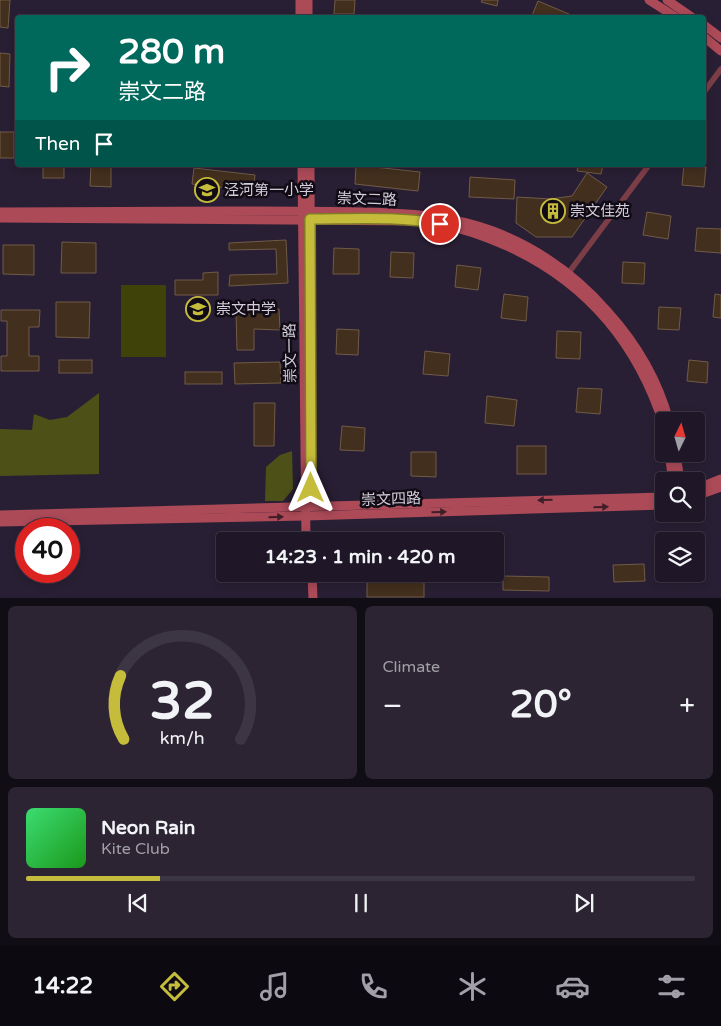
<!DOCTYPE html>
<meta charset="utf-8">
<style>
body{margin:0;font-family:"Varela Round","Noto Sans SC",sans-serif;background:#2c2433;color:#f1f3f6;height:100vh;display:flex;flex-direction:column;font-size:19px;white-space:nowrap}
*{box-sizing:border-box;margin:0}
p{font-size:16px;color:#a19fa7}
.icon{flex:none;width:28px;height:28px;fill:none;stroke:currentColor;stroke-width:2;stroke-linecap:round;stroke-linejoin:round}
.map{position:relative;height:598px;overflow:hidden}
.sheet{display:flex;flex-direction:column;gap:8px;padding:8px;background:#110d15;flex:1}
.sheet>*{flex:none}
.hud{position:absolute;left:15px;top:15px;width:691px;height:152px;border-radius:5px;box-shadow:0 2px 8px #0003,0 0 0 1px #3c3644;background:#00695c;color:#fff;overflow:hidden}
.needle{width:32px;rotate:5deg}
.controls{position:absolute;left:655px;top:412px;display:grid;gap:10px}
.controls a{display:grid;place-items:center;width:50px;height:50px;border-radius:5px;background:#1f1727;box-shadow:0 2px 8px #0003,0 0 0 1px #3c3644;font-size:25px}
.speed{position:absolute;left:15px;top:518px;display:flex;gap:10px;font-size:25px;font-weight:700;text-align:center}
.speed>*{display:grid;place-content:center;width:65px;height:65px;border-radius:50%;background:#1f1727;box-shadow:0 2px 8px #0003,0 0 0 1px #3c3644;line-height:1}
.speed .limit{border:8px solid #d22;background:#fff;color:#111}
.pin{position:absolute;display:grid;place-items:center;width:42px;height:42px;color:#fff;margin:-21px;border:2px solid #fff;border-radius:50%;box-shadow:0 1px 5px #0007}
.me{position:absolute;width:55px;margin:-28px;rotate:0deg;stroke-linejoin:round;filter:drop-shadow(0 0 4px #0008)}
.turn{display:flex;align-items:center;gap:18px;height:105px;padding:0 20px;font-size:22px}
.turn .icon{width:65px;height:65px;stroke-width:2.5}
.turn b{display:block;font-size:35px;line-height:42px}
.then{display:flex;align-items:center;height:48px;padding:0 20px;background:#0003;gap:10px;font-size:19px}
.big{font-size:38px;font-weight:800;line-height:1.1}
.sheet .widget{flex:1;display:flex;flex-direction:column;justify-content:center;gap:8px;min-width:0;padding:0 18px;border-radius:8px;background:#2c2433}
.sheet .dial{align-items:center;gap:0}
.dial svg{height:130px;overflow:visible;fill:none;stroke:#3c3644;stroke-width:7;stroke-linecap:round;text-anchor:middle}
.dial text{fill:#f1f3f6;stroke:none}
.song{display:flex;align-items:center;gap:15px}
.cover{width:60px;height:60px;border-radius:8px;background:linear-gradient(135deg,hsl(140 70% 55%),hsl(120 70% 35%))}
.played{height:5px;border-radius:2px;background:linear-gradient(90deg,#c6bc3c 20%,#3c3644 20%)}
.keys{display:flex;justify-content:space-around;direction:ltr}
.heat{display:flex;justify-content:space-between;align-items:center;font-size:28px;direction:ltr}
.sheet .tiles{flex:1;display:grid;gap:8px;grid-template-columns:1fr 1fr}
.widget:last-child{grid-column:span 2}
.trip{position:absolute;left:216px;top:532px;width:288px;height:50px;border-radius:5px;background:#1f1727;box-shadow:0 2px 8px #0003,0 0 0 1px #3c3644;font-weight:800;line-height:50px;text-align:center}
.menu{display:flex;height:80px;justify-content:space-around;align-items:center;background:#0c0910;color:#a19fa7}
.menu .icon{width:35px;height:35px}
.menu .selected{color:#c6bc3c}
.menu b{font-size:22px;color:#f1f3f6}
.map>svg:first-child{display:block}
</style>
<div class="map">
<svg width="721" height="599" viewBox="0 0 721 599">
<rect width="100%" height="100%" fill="#291f34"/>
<rect fill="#3f4209" x="121" y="285" width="45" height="72"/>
<g fill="#4d5118">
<path d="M99 393V474L0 476V429L32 430 34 414 50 420 67 417Z"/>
<path d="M292 451 293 489 283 501H265L266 467 280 455Z"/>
</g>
<g fill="#422f1d" stroke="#705b47">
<path d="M0 0H10L8 28 0 27Z"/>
<path d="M335 0H355L354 14H334Z"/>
<path d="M482 0H498L497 6 481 2Z"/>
<path d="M538 1 576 17V18H531Z"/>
<path d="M0 53 10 54 9 87 0 86Z"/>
<rect x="0" y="132" width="14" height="26"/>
<rect x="43" y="165" width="21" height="13"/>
<path d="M91 165H111V187L90 186Z"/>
<path d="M356 165 420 172 418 191 355 184Z"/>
<path d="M578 165H603L601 174 577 171Z"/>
<path d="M684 165 706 167 704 187 682 185Z"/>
<path d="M194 168 255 175 253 191 192 184Z"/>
<path d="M587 173 607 187 572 237H536L516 223 517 197 551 199 572 196Z"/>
<path d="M470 177 515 180 514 199 469 197Z"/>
<path d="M647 212 671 216 668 239 643 235Z"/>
<path d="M697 228 721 229V253L695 251Z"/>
<path d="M286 240 288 283 229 286 230 275 277 274 276 249 229 250V243Z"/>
<path d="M62 242 96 243V273H61Z"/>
<path d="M3 245H34V275L3 274Z"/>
<path d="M334 248 359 249V274H333Z"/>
<path d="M391 252 414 253 413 278 390 277Z"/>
<path d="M623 262 645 263 644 284 622 283Z"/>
<path d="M457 265 481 268 478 290 455 287Z"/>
<path d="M218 272V295H175V280H203V273Z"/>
<path d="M504 294 528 297 526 321 501 318Z"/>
<path d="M715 294 721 295V318L713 317Z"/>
<path d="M56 302H90L89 338 56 337Z"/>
<path d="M659 307 681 308 679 330 658 329Z"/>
<path d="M279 309 280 330 254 329V350H237L236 310Z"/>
<path d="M1 310H40L39 327H29V356H39V371H1V356H7V321H1Z"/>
<path d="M337 329 359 330 358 355 336 354Z"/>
<path d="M557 331 581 332 580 359 556 358Z"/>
<path d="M425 351 450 354 448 376 423 374Z"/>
<rect x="59" y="360" width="33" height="13"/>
<path d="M689 360 708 362 707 383 687 381Z"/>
<path d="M280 362 281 383 235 384 234 363Z"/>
<rect x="185" y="372" width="37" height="12"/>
<path d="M578 388 602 389 600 414 576 412Z"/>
<path d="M487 396 517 400 514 426 485 423Z"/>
<path d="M254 403H275L274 446H254Z"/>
<path d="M342 426 365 428 364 451 340 450Z"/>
<rect x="517" y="446" width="29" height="28"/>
<path d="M411 452H436V477L411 476Z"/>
<path d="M644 564 645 581 614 582 613 565Z"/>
<path d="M503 576 549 577V591L503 590Z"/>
<rect x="367" y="580" width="57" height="17"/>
</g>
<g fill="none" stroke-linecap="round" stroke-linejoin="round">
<g stroke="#7c3e46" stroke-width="5.5">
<path d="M704 92 721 69"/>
<path d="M567 275 649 165"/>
</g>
<g stroke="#ac4a58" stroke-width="9">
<path d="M300 0V18"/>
<path d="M308 0V18"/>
<path d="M649 0 677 18"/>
<path d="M667 0 693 18"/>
<path d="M704 25 721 38"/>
<path d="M704 37 721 51"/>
<path d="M302 165 306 541"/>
<path d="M310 165 311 481"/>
<path d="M0 212C79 212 159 211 238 211 279 211 320 211 361 212 405 213 451 215 493 231 537 248 577 276 608 312 636 343 658 380 669 421"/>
<path d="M0 218 420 221"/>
<path d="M447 226C469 230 489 238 509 247 587 283 638 344 664 426"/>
<path d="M669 454 673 481"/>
<path d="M676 454 680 481"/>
<path d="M696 489 721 479"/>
<path d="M696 496 721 487"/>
<path d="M0 515 664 497"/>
<path d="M0 522 306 516 664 505"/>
<path d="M312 574 313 599"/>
</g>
</g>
<defs><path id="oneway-solid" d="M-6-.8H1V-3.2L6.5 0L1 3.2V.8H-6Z" transform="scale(1.25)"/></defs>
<g fill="#3f1e29">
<use href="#oneway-solid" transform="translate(545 500) rotate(178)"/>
<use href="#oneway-solid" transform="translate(601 507) rotate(-2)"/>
<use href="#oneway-solid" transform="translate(439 512) rotate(-2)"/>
<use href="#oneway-solid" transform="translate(276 517) rotate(-1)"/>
</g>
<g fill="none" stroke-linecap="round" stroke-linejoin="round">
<defs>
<path id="route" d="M311 488 310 219C353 219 398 216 440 224"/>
</defs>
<use href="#route" stroke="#817a27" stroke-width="12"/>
<use href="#route" stroke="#c6bc3c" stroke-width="9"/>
</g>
<defs>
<symbol id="school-ring" viewBox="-11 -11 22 22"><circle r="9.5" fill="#100b15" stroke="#c6bc3c" stroke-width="1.5"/><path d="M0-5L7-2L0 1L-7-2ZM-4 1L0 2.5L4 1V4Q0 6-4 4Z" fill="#c6bc3c"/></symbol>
<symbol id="building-ring" viewBox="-11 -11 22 22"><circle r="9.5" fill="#100b15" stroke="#c6bc3c" stroke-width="1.5"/><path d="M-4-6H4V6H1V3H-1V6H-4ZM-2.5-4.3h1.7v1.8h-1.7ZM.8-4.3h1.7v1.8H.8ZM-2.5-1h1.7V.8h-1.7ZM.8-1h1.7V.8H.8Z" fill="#c6bc3c"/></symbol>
</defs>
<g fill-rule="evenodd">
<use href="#school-ring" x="193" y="176" width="28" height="28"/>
<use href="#building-ring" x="539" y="197" width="28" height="28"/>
<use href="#school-ring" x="184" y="295" width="28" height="28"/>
</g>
<g text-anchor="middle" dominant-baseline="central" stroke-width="5" stroke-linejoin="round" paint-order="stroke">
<g font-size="15" fill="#d4cedc" stroke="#100b15" text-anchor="start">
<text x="224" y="190">泾河第一小学</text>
<text x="570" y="211">崇文佳苑</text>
<text x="216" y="309">崇文中学</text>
</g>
<g font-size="15" fill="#d4cedc" stroke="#100b15">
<text transform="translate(367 199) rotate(2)">崇文二路</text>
<text transform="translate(290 353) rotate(-91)">崇文一路</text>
<text transform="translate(391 499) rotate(-2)">崇文四路</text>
</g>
</g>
</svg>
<div class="controls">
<a><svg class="needle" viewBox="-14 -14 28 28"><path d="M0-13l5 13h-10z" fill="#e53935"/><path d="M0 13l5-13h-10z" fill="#a19fa7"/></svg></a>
<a><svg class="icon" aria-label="search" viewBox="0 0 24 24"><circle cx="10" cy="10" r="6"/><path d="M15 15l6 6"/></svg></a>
<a><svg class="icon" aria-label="layers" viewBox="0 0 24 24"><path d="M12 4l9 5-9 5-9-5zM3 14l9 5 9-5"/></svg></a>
</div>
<div class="speed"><div class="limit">40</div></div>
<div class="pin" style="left:440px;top:224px;background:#d93025"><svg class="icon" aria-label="arrive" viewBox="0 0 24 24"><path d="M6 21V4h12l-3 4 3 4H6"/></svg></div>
<svg class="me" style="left:311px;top:488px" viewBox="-20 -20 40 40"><path d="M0-17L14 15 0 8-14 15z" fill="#c6bc3c" stroke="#fff" stroke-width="4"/></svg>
<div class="trip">14:23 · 1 min · 420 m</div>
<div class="hud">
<div class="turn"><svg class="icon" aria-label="right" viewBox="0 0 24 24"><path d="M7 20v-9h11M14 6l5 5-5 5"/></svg><div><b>280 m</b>崇文二路</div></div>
<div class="then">Then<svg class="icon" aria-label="arrive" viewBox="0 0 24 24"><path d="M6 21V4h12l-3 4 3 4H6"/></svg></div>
</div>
</div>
<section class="sheet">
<div class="tiles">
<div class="widget dial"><svg viewBox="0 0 100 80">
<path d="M14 69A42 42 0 1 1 86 69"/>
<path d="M14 69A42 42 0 0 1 12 30" stroke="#c6bc3c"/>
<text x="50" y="56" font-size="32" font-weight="700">32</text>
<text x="50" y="72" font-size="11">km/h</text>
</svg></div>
<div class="widget"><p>Climate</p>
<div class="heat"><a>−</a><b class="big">20°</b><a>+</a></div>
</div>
<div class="widget">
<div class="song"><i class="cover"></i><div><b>Neon Rain</b><p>Kite Club</p></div></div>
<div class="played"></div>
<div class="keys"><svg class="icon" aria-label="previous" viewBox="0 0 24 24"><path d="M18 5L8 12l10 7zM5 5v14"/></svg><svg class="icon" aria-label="pause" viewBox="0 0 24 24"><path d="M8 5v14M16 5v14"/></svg><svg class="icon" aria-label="next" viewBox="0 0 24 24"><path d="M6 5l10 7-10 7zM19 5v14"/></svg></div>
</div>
</div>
</section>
<nav class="menu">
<b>14:22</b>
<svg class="icon selected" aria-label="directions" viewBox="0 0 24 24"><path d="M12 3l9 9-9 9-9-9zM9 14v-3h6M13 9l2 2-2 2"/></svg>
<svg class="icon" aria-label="music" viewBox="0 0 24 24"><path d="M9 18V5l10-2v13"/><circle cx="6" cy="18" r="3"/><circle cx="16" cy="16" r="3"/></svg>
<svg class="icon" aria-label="phone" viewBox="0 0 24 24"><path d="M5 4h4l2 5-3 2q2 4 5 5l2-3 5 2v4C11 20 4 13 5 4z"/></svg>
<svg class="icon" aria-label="climate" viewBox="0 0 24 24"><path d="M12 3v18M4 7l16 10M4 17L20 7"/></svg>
<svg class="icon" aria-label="car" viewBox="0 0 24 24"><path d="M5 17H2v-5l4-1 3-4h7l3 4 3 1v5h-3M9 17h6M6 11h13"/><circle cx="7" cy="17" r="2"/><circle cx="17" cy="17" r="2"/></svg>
<svg class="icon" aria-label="filters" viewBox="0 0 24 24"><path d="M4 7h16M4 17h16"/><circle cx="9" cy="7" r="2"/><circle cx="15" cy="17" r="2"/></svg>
</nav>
